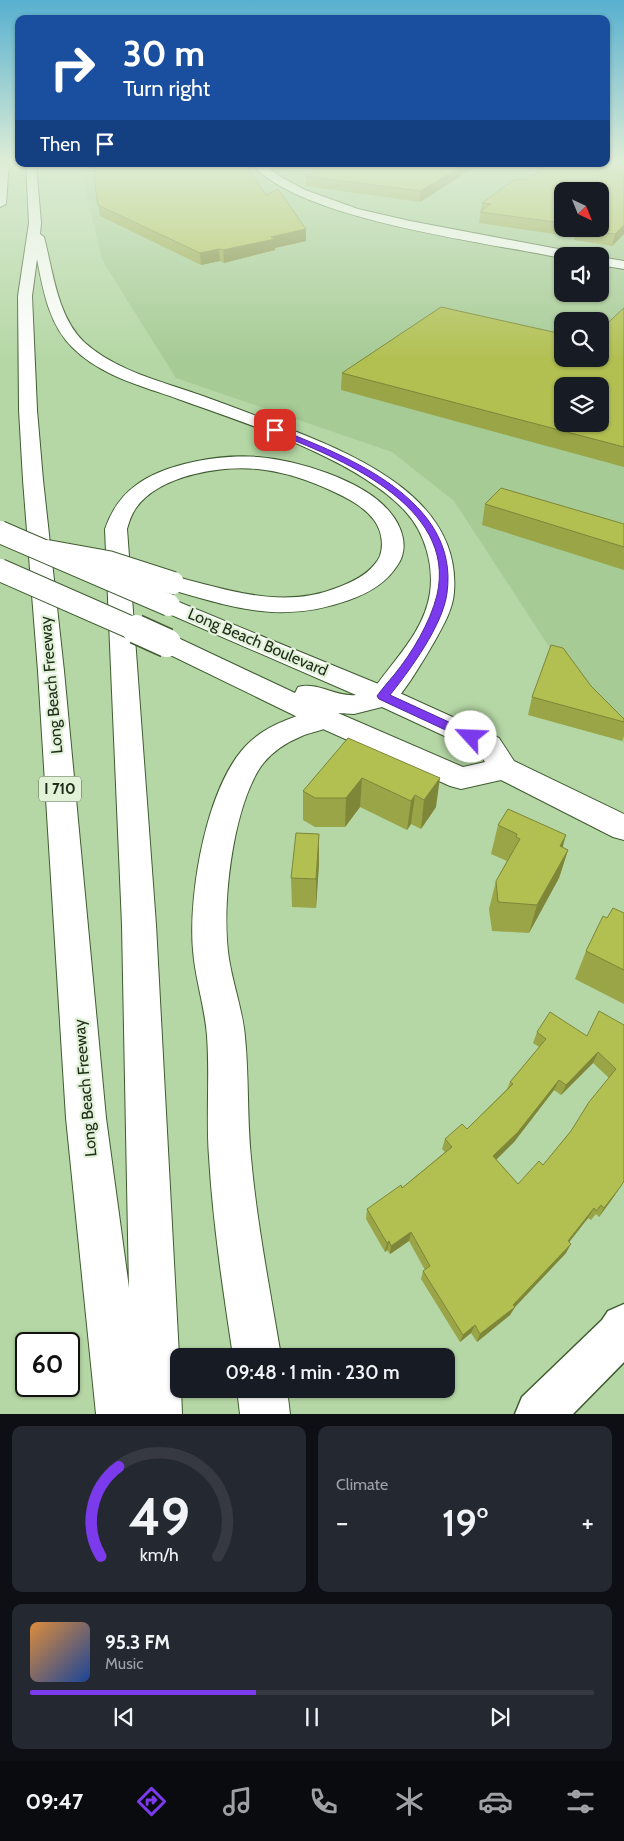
<!DOCTYPE html>
<meta charset="utf-8">
<style>
body{margin:0;font-family:Cabin,sans-serif;background:#242831;color:#f1f3f6;height:100vh;display:flex;flex-direction:column;font-size:19px;white-space:nowrap}
*{box-sizing:border-box;margin:0}
p{font-size:16px;color:#9ea1a6}
.icon{flex:none;width:28px;height:28px;fill:none;stroke:currentColor;stroke-width:2;stroke-linecap:round;stroke-linejoin:round}
.map{position:relative;height:1414px;overflow:hidden}
.sheet{display:flex;flex-direction:column;gap:12px;padding:12px;background:#0d0f14;flex:1}
.sheet>*{flex:none}
.top-card{position:absolute;left:15px;top:15px;width:595px;height:152px;border-radius:10px;box-shadow:0 1px 4px #0004;background:#1a4fa0;color:#fff;overflow:hidden}
.needle{width:32px;rotate:137deg}
.controls{position:absolute;left:554px;top:182px;display:grid;gap:10px}
.controls a{display:grid;place-items:center;width:55px;height:55px;border-radius:10px;background:#171b24;box-shadow:0 1px 4px #0004;font-size:25px}
.speed{position:absolute;left:15px;top:1332px;display:flex;gap:10px;font-size:25px;font-weight:700;text-align:center}
.speed>*{display:grid;place-content:center;width:65px;height:65px;border-radius:50%;background:#171b24;box-shadow:0 1px 4px #0004;line-height:1}
.speed .limit{border:2px solid #111;border-radius:8px;background:#fff;color:#111}
.pin{position:absolute;display:grid;place-items:center;width:42px;height:42px;color:#fff;margin:-21px;border-radius:10px;box-shadow:0 2px 8px #0006}
.me{position:absolute;width:55px;margin:-28px;rotate:295deg;stroke-linejoin:round;filter:drop-shadow(0 0 4px #0008)}
.turn{display:flex;align-items:center;gap:18px;height:105px;padding:0 25px;font-size:22px}
.turn .icon{width:65px;height:65px;stroke-width:2.5}
.turn b{display:block;font-size:35px;line-height:42px}
.then{display:flex;align-items:center;height:48px;padding:0 25px;background:#0003;gap:10px;font-size:19px}
.big{font-size:38px;font-weight:600;line-height:1.1}
.sheet .card{flex:1;display:flex;flex-direction:column;justify-content:center;gap:8px;min-width:0;padding:0 18px;border-radius:10px;background:#242831}
.sheet .dial{align-items:center;gap:0}
.dial svg{height:130px;overflow:visible;fill:none;stroke:#363941;stroke-width:7;stroke-linecap:round;text-anchor:middle}
.dial text{fill:#f1f3f6;stroke:none}
.song{display:flex;align-items:center;gap:15px}
.cover{width:60px;height:60px;border-radius:8px;background:linear-gradient(135deg,hsl(30 70% 55%),hsl(220 70% 35%))}
.played{height:5px;border-radius:2px;background:linear-gradient(90deg,#7c3aed 40%,#363941 40%)}
.keys{display:flex;justify-content:space-around;direction:ltr}
.heat{display:flex;justify-content:space-between;align-items:center;font-size:28px;direction:ltr}
.sheet .tiles{flex:1;display:grid;gap:12px;grid-template-columns:1fr 1fr}
.card:last-child{grid-column:span 2}
.trip{position:absolute;left:170px;top:1348px;width:285px;height:50px;border-radius:10px;background:#171b24;box-shadow:0 1px 4px #0004;font-weight:600;line-height:50px;text-align:center}
.tab-bar{display:flex;height:80px;justify-content:space-around;align-items:center;background:#090b0e;color:#9ea1a6}
.tab-bar .icon{width:35px;height:35px}
.tab-bar .active{color:#7c3aed}
.tab-bar b{font-size:22px;color:#f1f3f6}
.map>svg:first-child{display:block}
</style>
<div class="map">
<svg width="624" height="1414" viewBox="0 0 624 1414">
<rect width="100%" height="100%" fill="#b5d7a5"/>
<path fill="#a6cb95" fill-rule="evenodd" d="M624 161V743L602 728 454 501 392 452 176 378 102 260 80 164H606ZM562 191H600V229H562ZM562 256H600V294H562ZM562 321H600V359H562ZM562 386H600V424H562Z"/>
<g fill="none" stroke-linecap="round" stroke-linejoin="round">
<defs>
<path id="minor" d="M624 1304V1362L573 1414H515L522 1397 602 1320 608 1311Z"/>
<g id="tertiary">
<path d="M252 164H263L281 177 305 190 358 209 410 221 574 252 580 256H562V258L546 255C475 241 298 218 252 164Z"/>
<path d="M600 257 624 261V269L600 265Z"/>
</g>
<path id="primary" d="M169 598 393 690 499 738 514 761 624 814V840L613 837 501 780 461 789 450 786 314 725 158 649 154 643 158 637 167 635 176 637 295 693 298 687C318 681 334 697 356 695L160 610 157 605 160 600ZM382 707 479 752 485 762 463 767 338 713 354 714Z"/>
<g id="motorway">
<path d="M0 161H9L6 204 0 207Z"/>
<path d="M26 164H36L41 223 40 234 44 237C53 271 57 316 84 342 116 371 161 381 200 395 231 406 262 418 292 430 362 458 461 501 454 592 453 610 442 628 433 644 426 656 402 697 392 703 385 706 380 704 373 702L369 696C390 663 424 634 430 593 434 565 425 533 406 512 358 459 245 423 178 399 142 386 101 376 73 348 49 325 43 290 37 259L32 296 37 410 43 480 64 671 106 1118 129 1288 122 925 105 529C111 512 120 497 135 486 164 463 222 454 258 457 297 460 363 480 389 511 402 526 410 548 397 566 386 583 369 593 349 600 280 625 232 607 165 588L161 583 165 578 173 576C229 590 283 610 339 587 352 582 365 576 374 565 386 553 383 532 374 520 364 506 345 497 330 490 310 481 288 473 265 470 227 464 160 474 136 508 131 515 129 522 127 529L156 925 179 1356V1389H181L182 1414H96L66 1118 38 671 23 480 19 410 18 296 29 223Z"/>
<path d="M324 708 334 711 338 718C331 730 314 731 302 736 285 743 268 754 258 771 232 815 221 908 229 959 233 985 243 1011 245 1037 249 1077 247 1118 251 1158 257 1224 270 1290 281 1356H233C223 1290 213 1224 209 1157 206 1117 210 1076 207 1036 205 1007 195 979 193 950 188 894 207 778 252 740 271 723 299 715 324 708Z"/>
<path d="M237 1389H287L290 1414H240Z"/>
</g>
</defs>
<use href="#minor" stroke="#3f5c30" stroke-width="3"/>
<use href="#tertiary" stroke="#3f5c30" stroke-width="2"/>
<use href="#primary" stroke="#3f5c30" stroke-width="2"/>
<use href="#motorway" stroke="#3f5c30" stroke-width="2"/>
<use href="#minor" fill="#fff" fill-rule="evenodd"/>
<use href="#tertiary" fill="#fff" fill-rule="evenodd"/>
<use href="#primary" fill="#fff" fill-rule="evenodd"/>
<use href="#motorway" fill="#fff" fill-rule="evenodd"/>
<defs>
<g id="primary-bridge-far1">
<path d="M0 532 169 605"/>
<path d="M0 570 139 631"/>
</g>
<path id="primary-bridge" d="M136 629 167 643"/>
<path id="motorway-bridge" d="M47 551 108 562 173 583"/>
</defs>
<use href="#primary-bridge-far1" stroke="#3f5c30" stroke-width="24" stroke-linecap="butt"/>
<use href="#primary-bridge" stroke="#3f5c30" stroke-width="31" stroke-linecap="butt"/>
<use href="#motorway-bridge" stroke="#3f5c30" stroke-width="24" stroke-linecap="butt"/>
<use href="#primary-bridge-far1" stroke="#fff" stroke-width="22"/>
<use href="#primary-bridge" stroke="#fff" stroke-width="28"/>
<use href="#motorway-bridge" stroke="#fff" stroke-width="22"/>
</g>
<g fill="#99a547" fill-rule="evenodd">
<path d="M606 161H624V234L612 246 574 240V237L479 223 482 203 515 179 524 180 529 178 549 164H606ZM562 191H600V229H562Z"/>
<path d="M331 164H485L484 165 480 164 420 202 306 186V176Z"/>
<path d="M94 178 266 195 306 229V241L275 248V250L224 263 220 261 201 265 100 216Z"/>
<path d="M624 308V467L341 390 342 373 600 359Z"/>
<path d="M485 504 624 524V570L482 525Z"/>
<path d="M591 686 624 719V736L622 741 528 715 532 697Z"/>
<path d="M348 738 436 807 421 829 411 824 407 830 360 807 345 827H315L303 820V791Z"/>
<path d="M498 825 568 850 559 878 529 933 492 931 489 909 496 881 507 861 491 854Z"/>
<path d="M319 863 316 908 292 907 291 878Z"/>
<path d="M624 913V1004L575 979 586 951 607 918Z"/>
<path d="M624 1025 615 1195 599 1217 596 1214 591 1220 588 1218 569 1242 566 1253 515 1307 510 1315 477 1342 471 1333 460 1342 421 1279 423 1271 425 1270 409 1241 390 1254 387 1250 385 1252 366 1219 367 1209 402 1188 445 1152 442 1149 445 1139 467 1129 507 1089 510 1082 539 1047 533 1043 537 1032 587 1036ZM593 1063 609 1078 571 1131 543 1165 518 1184 496 1159 514 1142 554 1090 561 1095Z"/>
</g>
<g fill="#7d8639">
<path d="M466 164H480L420 202V191Z"/>
<path d="M624 225V234L612 246 615 234Z"/>
<path d="M306 229V241L275 248V250L224 263 223 250 271 237Z"/>
<path d="M219 249 220 261 201 265 200 253Z"/>
<path d="M362 778 360 807 345 827 346 798Z"/>
<path d="M440 778 436 807 421 829 424 800Z"/>
<path d="M415 795 411 824 407 830 411 801Z"/>
<path d="M319 834V863L316 908V879Z"/>
<path d="M566 835 558 864 560 846Z"/>
<path d="M568 850 559 878 529 933 537 905Z"/>
<path d="M598 1052 593 1063 561 1095 566 1085Z"/>
<path d="M559 1080 554 1090 514 1142 490 1166 493 1156Z"/>
<path d="M621 1186 615 1195 599 1217 604 1208Z"/>
<path d="M594 1208 588 1218 563 1250 568 1241Z"/>
<path d="M411 1232 409 1241 390 1254 391 1246Z"/>
<path d="M389 1241 387 1250 385 1252 387 1243Z"/>
<path d="M571 1244 566 1253 515 1307 510 1315 477 1342 480 1334 513 1305Z"/>
<path d="M475 1325 471 1333 460 1342 463 1335Z"/>
</g>
<g fill="#b2c052" stroke="#7d8639" fill-rule="evenodd">
<path d="M606 161H624V225L615 234 576 229H600V191H562V223L480 212 491 204 482 203 515 179 524 180 529 178 549 164H606Z"/>
<path d="M95 164H245L266 195 278 189 306 229 271 237 275 239 223 250 219 249 200 253 98 205 94 178H96Z"/>
<path d="M331 164H466L420 191 306 176Z"/>
<path d="M441 307 562 334V359H600V330L624 308V447L342 373ZM562 386H600V424H562Z"/>
<path d="M501 488 624 524V547L485 504Z"/>
<path d="M551 645 563 648 591 686 624 719V722L532 697Z"/>
<path d="M348 738 440 778 424 800 415 795 411 801 362 778 346 798H315L303 791Z"/>
<path d="M508 809 566 835 560 846 568 850 537 905 498 902 496 881 520 839 516 837 517 834 498 825Z"/>
<path d="M296 833 319 834 316 879 291 878Z"/>
<path d="M613 908 624 913V970L586 951 603 916 607 918Z"/>
<path d="M599 1011 624 1025V1181L621 1186 604 1208 601 1205 596 1211 594 1208 568 1241 571 1244 513 1305 515 1307 480 1334 475 1325 463 1335 423 1271 430 1266 411 1232 391 1246 389 1241 387 1243 367 1209 401 1185 402 1188 452 1147 445 1139 462 1124 467 1129 513 1084 510 1082 546 1039 537 1032 550 1012 587 1036ZM598 1052 616 1069 589 1102 571 1131 543 1165 539 1161 518 1184 493 1156 518 1132 559 1080 566 1085Z"/>
</g>
<linearGradient id="sky" x2="0" y2="1"><stop stop-color="#57b0d0"/><stop offset="0.45" stop-color="#deedd6"/><stop offset="1" stop-color="#deedd6" stop-opacity="0"/></linearGradient>
<rect width="624" height="359" fill="url(#sky)"/>
<path fill="#7c3aed" stroke="#51269a" d="M273 429H278C347 456 460 500 447 593 443 625 410 670 390 695L475 734 477 737 475 740H467L379 699 377 696C382 689 388 682 394 675 412 653 430 623 437 595 458 505 337 457 273 432Z"/>
<g text-anchor="middle" dominant-baseline="central" stroke-width="4.5" stroke-linejoin="round" paint-order="stroke">
<rect fill="#e1f2d9" stroke="#5a6853" stroke-width="1" x="39" y="776.5" width="42" height="25" rx="4"/>
<g font-size="15" font-weight="bold" fill="#202d1a">
<text x="60" y="789">I 710</text>
</g>
<g font-size="16" fill="#202d1a" stroke="#e1f2d9">
<text transform="translate(258 642) rotate(23)">Long Beach Boulevard</text>
<text transform="translate(51 685) rotate(-95)">Long Beach Freeway</text>
<text transform="translate(85 1088) rotate(-95)">Long Beach Freeway</text>
</g>
</g>
</svg>
<div class="controls">
<a><svg class="needle" viewBox="-14 -14 28 28"><path d="M0-13l5 13h-10z" fill="#e53935"/><path d="M0 13l5-13h-10z" fill="#9ea1a6"/></svg></a>
<a><svg class="icon" aria-label="sound" viewBox="0 0 24 24"><path d="M4 9h4l5-4v14l-5-4H4zM17 9q2 3 0 6"/></svg></a>
<a><svg class="icon" aria-label="search" viewBox="0 0 24 24"><circle cx="10" cy="10" r="6"/><path d="M15 15l6 6"/></svg></a>
<a><svg class="icon" aria-label="layers" viewBox="0 0 24 24"><path d="M12 4l9 5-9 5-9-5zM3 14l9 5 9-5"/></svg></a>
</div>
<div class="speed"><div class="limit">60</div></div>
<div class="pin" style="left:275px;top:430px;background:#d93025"><svg class="icon" aria-label="arrive" viewBox="0 0 24 24"><path d="M6 21V4h12l-3 4 3 4H6"/></svg></div>
<svg class="me" style="left:471px;top:737px" viewBox="-20 -20 40 40"><circle r="19" fill="#fff"/><path d="M0-13L10 11 0 6-10 11z" fill="#7c3aed"/></svg>
<div class="trip">09:48 · 1 min · 230 m</div>
<div class="top-card">
<div class="turn"><svg class="icon" aria-label="right" viewBox="0 0 24 24"><path d="M7 20v-9h11M14 6l5 5-5 5"/></svg><div><b>30 m</b>Turn right</div></div>
<div class="then">Then<svg class="icon" aria-label="arrive" viewBox="0 0 24 24"><path d="M6 21V4h12l-3 4 3 4H6"/></svg></div>
</div>
</div>
<section class="sheet">
<div class="tiles">
<div class="card dial"><svg viewBox="0 0 100 80">
<path d="M14 69A42 42 0 1 1 86 69"/>
<path d="M14 69A42 42 0 0 1 25 14" stroke="#7c3aed"/>
<text x="50" y="56" font-size="32" font-weight="700">49</text>
<text x="50" y="72" font-size="11">km/h</text>
</svg></div>
<div class="card"><p>Climate</p>
<div class="heat"><a>−</a><b class="big">19°</b><a>+</a></div>
</div>
<div class="card">
<div class="song"><i class="cover"></i><div><b>95.3 FM</b><p>Music</p></div></div>
<div class="played"></div>
<div class="keys"><svg class="icon" aria-label="previous" viewBox="0 0 24 24"><path d="M18 5L8 12l10 7zM5 5v14"/></svg><svg class="icon" aria-label="pause" viewBox="0 0 24 24"><path d="M8 5v14M16 5v14"/></svg><svg class="icon" aria-label="next" viewBox="0 0 24 24"><path d="M6 5l10 7-10 7zM19 5v14"/></svg></div>
</div>
</div>
</section>
<nav class="tab-bar">
<b>09:47</b>
<svg class="icon active" aria-label="directions" viewBox="0 0 24 24"><path d="M12 3l9 9-9 9-9-9zM9 14v-3h6M13 9l2 2-2 2"/></svg>
<svg class="icon" aria-label="music" viewBox="0 0 24 24"><path d="M9 18V5l10-2v13"/><circle cx="6" cy="18" r="3"/><circle cx="16" cy="16" r="3"/></svg>
<svg class="icon" aria-label="phone" viewBox="0 0 24 24"><path d="M5 4h4l2 5-3 2q2 4 5 5l2-3 5 2v4C11 20 4 13 5 4z"/></svg>
<svg class="icon" aria-label="climate" viewBox="0 0 24 24"><path d="M12 3v18M4 7l16 10M4 17L20 7"/></svg>
<svg class="icon" aria-label="car" viewBox="0 0 24 24"><path d="M5 17H2v-5l4-1 3-4h7l3 4 3 1v5h-3M9 17h6M6 11h13"/><circle cx="7" cy="17" r="2"/><circle cx="17" cy="17" r="2"/></svg>
<svg class="icon" aria-label="filters" viewBox="0 0 24 24"><path d="M4 7h16M4 17h16"/><circle cx="9" cy="7" r="2"/><circle cx="15" cy="17" r="2"/></svg>
</nav>
